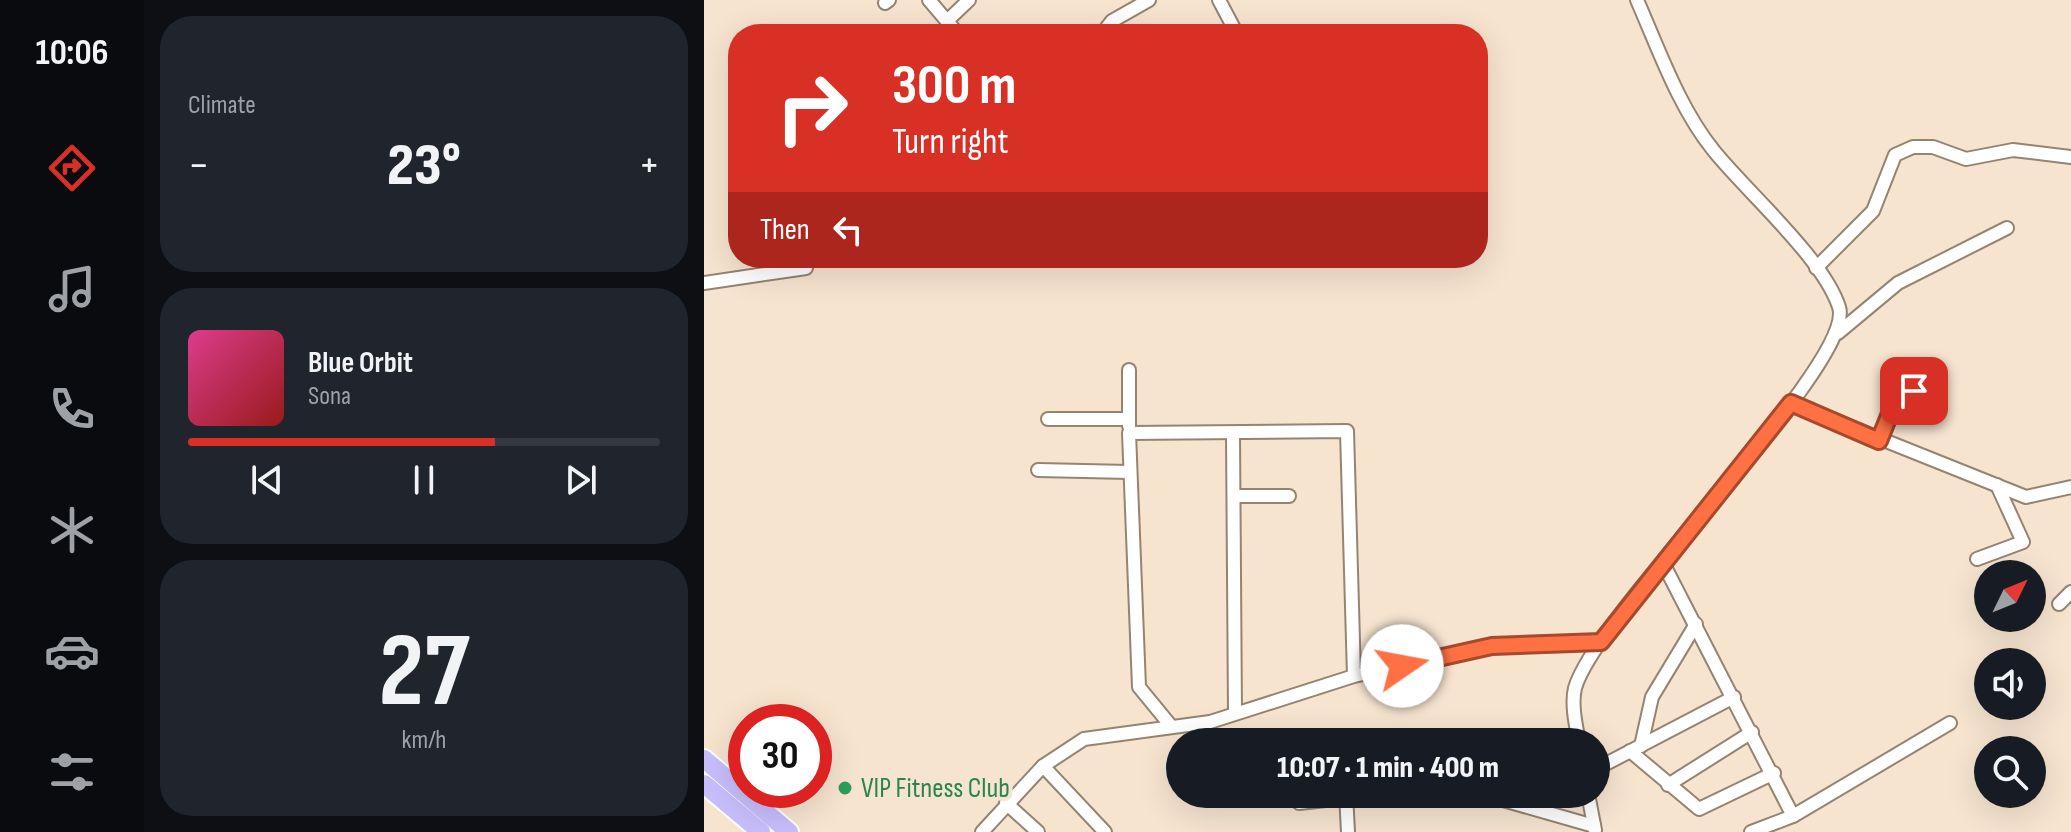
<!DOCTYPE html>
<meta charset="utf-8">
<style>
body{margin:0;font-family:"Sofia Sans Condensed",sans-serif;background:#20242c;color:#f1f3f6;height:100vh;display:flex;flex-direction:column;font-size:30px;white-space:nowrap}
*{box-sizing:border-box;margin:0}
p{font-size:26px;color:#9ea1a6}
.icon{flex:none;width:44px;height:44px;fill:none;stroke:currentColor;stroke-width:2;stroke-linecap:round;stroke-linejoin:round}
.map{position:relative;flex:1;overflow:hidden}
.drawer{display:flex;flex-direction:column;gap:16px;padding:16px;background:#0d0f14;width:560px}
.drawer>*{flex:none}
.guide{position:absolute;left:24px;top:24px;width:760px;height:244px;border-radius:32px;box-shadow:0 8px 32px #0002;background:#d93025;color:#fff;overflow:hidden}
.needle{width:52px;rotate:47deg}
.buttons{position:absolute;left:1270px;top:560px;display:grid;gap:16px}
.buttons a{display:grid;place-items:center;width:72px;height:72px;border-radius:50%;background:#171b24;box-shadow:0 8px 32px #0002;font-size:40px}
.speed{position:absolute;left:24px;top:704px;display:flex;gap:16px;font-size:40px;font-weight:700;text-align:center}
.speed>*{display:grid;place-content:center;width:104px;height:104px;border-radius:50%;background:#171b24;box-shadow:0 8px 32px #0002;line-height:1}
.speed .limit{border:12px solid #d22;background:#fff;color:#111}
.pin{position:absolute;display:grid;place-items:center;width:68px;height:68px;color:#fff;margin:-34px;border-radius:16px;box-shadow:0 4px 12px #0006}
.me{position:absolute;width:88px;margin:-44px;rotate:78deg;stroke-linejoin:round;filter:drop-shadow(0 0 6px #0008)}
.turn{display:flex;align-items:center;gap:28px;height:168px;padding:0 32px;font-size:36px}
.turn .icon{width:104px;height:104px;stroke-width:2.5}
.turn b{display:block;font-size:56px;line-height:68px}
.then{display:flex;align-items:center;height:76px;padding:0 32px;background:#0003;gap:16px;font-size:30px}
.big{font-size:60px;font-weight:800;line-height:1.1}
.drawer .widget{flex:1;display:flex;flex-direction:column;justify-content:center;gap:12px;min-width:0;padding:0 28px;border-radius:32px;background:#20242c}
.drawer .dial{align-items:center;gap:0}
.dial b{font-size:104px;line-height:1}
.song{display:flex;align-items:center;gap:24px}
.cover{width:96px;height:96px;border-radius:12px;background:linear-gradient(135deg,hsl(330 70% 55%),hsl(0 70% 35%))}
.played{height:8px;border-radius:4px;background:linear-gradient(90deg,#d93025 65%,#363941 65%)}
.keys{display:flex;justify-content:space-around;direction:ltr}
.heat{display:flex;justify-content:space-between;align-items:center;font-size:44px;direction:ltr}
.trip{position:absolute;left:462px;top:728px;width:444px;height:80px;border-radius:40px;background:#171b24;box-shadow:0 8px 32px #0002;font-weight:800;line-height:80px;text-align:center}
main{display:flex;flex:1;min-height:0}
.dock{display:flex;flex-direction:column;width:144px;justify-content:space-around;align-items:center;background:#090b0e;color:#9ea1a6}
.dock .icon{width:56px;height:56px}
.dock .active{color:#d93025}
.dock b{font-size:36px;color:#f1f3f6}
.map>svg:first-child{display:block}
</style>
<main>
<nav class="dock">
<b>10:06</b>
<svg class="icon active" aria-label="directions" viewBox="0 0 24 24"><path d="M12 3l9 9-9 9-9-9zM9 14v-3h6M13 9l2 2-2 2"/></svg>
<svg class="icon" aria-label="music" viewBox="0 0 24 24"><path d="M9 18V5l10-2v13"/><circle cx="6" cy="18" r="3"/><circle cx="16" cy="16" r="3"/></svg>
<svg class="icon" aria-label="phone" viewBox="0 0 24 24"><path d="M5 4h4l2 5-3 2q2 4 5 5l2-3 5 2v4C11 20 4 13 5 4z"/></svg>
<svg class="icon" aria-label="climate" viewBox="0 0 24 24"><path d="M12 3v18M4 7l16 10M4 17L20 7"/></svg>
<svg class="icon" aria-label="car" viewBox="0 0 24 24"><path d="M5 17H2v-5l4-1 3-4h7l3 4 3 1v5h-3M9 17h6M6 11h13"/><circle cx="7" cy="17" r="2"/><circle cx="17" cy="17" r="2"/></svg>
<svg class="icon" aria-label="filters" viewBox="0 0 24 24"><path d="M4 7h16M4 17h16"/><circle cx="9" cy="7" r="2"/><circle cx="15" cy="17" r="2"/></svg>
</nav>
<section class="drawer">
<div class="widget"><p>Climate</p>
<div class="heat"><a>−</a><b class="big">23°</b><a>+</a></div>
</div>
<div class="widget">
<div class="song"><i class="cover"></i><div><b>Blue Orbit</b><p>Sona</p></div></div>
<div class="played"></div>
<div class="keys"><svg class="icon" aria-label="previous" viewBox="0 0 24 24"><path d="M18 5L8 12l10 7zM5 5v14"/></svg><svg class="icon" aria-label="pause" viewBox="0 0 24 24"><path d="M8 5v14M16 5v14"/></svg><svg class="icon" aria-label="next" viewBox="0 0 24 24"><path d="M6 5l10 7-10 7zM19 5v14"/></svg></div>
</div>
<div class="widget dial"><b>27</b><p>km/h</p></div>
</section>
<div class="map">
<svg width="1367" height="832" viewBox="0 0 1367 832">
<rect width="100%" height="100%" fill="#f6e4cf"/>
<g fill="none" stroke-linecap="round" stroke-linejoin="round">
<defs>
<g id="minor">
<path d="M225 0 254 34"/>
<path d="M515 0 533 34"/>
<path d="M181 3 185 0"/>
<path d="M243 21 265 0"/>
<path d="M398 34 408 21 445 0"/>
<path d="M1112 268 1169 211 1191 155 1209 147H1229L1262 159 1309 150 1367 157"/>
<path d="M0 283 102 268"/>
<path d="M1134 333 1194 283 1303 228"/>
<path d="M1087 403 1322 497 1367 487"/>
<path d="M344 419H424"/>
<path d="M425 426V370"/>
<path d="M529 435 531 713"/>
<path d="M1175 441 1189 406 1210 391"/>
<path d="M334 470 425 472"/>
<path d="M530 496H585"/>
<path d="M1273 559 1319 542 1293 485"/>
<path d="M959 563 1089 816"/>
<path d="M1355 604 1367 592"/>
<path d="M467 726 435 687 425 433 643 431 650 676"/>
<path d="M875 742C872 726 867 704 871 688 894 610 1153 363 1135 307 1119 258 1044 193 1010 151 975 108 955 50 933 0"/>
<path d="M937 746 948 697 992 624"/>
<path d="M926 751 995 809 1070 773"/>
<path d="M339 766 401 832"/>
<path d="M892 769 1030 697"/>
<path d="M964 785 1048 732"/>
<path d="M642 794 644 832"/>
<path d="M778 794 890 826"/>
<path d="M884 794 891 830"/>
<path d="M302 803 334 832"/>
<path d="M595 803 675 794"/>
<path d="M278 832 339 766 380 739 506 722 650 676 788 646 897 642"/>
<path d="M1047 832 1089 816 1246 723"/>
</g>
<g id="primary">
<path d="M0 759 85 832"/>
<path d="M0 784 57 832"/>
</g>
</defs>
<use href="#minor" stroke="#948471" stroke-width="16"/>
<use href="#primary" stroke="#fff" stroke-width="22"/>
<use href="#minor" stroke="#fff" stroke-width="12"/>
<use href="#primary" stroke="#c8befc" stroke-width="18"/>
</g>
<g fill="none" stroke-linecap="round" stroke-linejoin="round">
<defs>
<path id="route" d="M698 666 788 646 897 642 1087 403 1175 441 1189 406 1210 391"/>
</defs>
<use href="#route" stroke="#a6492c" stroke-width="20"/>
<use href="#route" stroke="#ff7043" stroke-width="14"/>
</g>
<circle fill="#2e9e5b" stroke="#f6e4cf" stroke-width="3" cx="141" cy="788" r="8"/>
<g text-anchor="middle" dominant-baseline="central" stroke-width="8" stroke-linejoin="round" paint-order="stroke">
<g font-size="28" fill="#27864d" stroke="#f6e4cf" text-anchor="start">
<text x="157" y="788">VIP Fitness Club</text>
</g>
</g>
</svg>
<div class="buttons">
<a><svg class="needle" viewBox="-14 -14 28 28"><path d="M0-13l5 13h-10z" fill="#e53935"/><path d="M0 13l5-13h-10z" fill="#9ea1a6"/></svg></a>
<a><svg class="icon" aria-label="sound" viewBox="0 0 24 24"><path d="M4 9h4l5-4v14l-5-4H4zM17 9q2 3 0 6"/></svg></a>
<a><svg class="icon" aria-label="search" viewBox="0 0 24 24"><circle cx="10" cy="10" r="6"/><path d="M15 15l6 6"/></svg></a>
</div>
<div class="speed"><div class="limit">30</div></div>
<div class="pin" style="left:1210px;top:391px;background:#d93025"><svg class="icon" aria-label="arrive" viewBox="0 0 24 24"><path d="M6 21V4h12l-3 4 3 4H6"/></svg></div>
<svg class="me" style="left:698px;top:666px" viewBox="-20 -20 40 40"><circle r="19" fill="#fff"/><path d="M0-13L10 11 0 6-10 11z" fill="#ff7043"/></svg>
<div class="trip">10:07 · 1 min · 400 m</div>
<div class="guide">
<div class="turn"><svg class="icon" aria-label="right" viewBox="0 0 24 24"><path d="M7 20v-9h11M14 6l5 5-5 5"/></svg><div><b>300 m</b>Turn right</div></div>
<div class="then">Then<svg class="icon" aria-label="left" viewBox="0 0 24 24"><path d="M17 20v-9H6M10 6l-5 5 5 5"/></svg></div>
</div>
</div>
</main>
